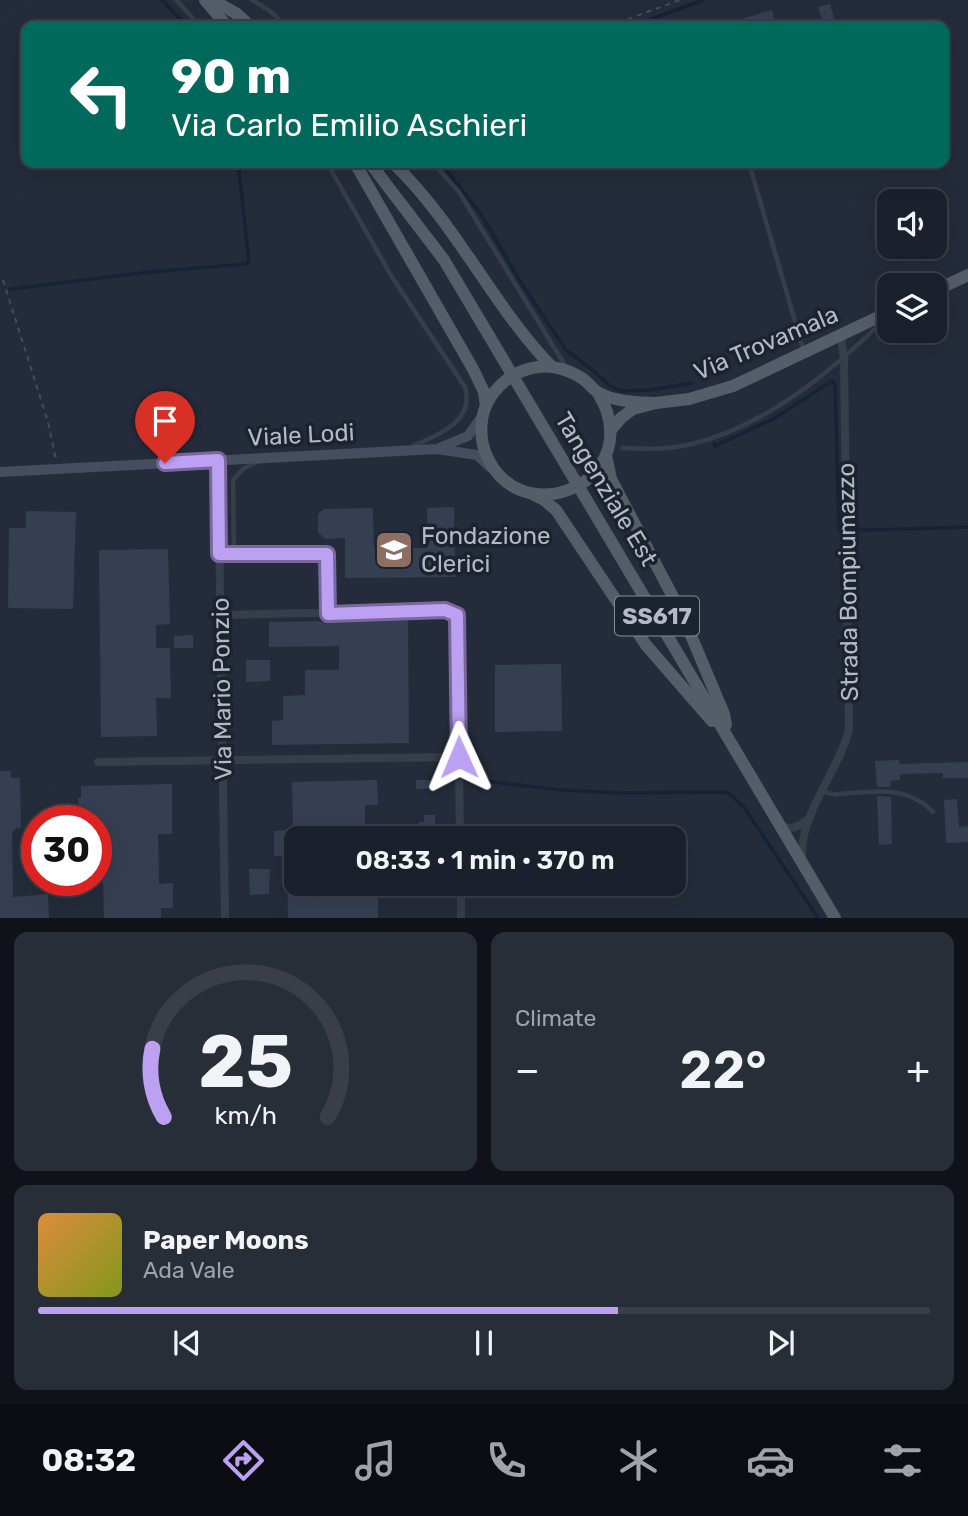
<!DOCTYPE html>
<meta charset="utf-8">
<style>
body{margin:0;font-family:Rubik,sans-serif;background:#282e38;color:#f1f3f6;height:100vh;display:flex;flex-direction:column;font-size:26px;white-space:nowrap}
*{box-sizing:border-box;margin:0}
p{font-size:23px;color:#a0a3a9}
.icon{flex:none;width:38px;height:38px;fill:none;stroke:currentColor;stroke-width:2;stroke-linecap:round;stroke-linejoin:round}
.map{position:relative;height:918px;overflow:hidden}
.sheet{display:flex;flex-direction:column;gap:14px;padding:14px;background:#0f1218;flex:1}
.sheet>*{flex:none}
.top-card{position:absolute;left:21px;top:21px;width:928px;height:147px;border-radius:14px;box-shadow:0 7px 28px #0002,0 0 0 2px #393e48;background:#00695c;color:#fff;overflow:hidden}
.controls{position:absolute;left:877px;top:189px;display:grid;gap:14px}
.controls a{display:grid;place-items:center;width:70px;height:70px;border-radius:14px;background:#1b212c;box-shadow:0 7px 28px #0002,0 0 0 2px #393e48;font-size:35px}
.speed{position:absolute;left:21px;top:805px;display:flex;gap:14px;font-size:35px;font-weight:700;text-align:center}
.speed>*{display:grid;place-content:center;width:91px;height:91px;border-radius:50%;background:#1b212c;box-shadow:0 7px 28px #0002,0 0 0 2px #393e48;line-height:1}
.speed .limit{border:10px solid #d22;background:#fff;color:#111}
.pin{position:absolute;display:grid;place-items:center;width:60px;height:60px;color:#fff;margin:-72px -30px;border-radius:50% 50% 50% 0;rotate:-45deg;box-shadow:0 0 7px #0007}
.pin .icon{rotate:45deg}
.me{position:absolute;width:77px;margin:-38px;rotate:359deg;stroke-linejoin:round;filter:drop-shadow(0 0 5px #0008)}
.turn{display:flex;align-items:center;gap:24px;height:147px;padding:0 35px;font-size:32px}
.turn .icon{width:91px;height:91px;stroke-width:2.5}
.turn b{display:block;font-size:49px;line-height:60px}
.big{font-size:52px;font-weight:600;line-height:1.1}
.sheet .widget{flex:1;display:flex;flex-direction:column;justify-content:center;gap:10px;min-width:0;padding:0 24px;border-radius:14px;background:#282e38}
.sheet .dial{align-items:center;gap:0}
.dial svg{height:182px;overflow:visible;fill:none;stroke:#393e48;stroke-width:7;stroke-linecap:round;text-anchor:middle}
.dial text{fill:#f1f3f6;stroke:none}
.song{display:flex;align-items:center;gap:21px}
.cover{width:84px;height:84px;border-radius:10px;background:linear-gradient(135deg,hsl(30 70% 55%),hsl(70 70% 35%))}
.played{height:7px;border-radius:4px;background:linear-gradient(90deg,#bca0f2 65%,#393e48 65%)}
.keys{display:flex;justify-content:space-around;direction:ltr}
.heat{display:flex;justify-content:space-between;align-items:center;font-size:38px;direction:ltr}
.sheet .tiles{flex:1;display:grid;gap:14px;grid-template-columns:1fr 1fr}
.widget:last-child{grid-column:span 2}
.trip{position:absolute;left:284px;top:826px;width:402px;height:70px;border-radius:14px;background:#1b212c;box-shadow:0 7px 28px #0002,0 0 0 2px #393e48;font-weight:600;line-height:70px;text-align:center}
.tabs{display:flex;height:112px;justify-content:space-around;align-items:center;background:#0b0d12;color:#a0a3a9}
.tabs .icon{width:49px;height:49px}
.tabs .active{color:#bca0f2}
.tabs b{font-size:32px;color:#f1f3f6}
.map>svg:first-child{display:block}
</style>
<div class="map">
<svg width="968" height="918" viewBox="0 0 968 918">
<rect width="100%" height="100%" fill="#242c3b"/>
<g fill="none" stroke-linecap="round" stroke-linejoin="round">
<g stroke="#172238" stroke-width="3.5">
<path d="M162 0 186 26"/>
<path d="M633 26 703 0"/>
<path d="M441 163 482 216 523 286 566 350 590 368 609 385 620 391 650 390 692 383"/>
<path d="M10 289 150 272 246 264 249 261 238 163"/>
<path d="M714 444 715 446 775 418 832 381 835 385 839 529"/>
<path d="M853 529 869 530 968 527"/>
<path d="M469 779 561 790 618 793 727 792 743 806 818 918"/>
</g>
</g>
<g fill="#363f52">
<path d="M830 4 836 26H824L818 7Z"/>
<path d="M772 10 775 21 758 26H740L738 20Z"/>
<path d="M454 507 455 577 345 578V538L325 539 318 532V514L324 509 373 508 374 548H427V508Z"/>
<path d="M26 511 76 512 73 609 8 608 9 528H26Z"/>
<path d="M168 549 170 624 156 625V648H170L171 698H156L157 736 101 737 99 550Z"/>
<path d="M408 620 409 743 272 745V721L283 720V696L305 695V670H339V646L269 647V622Z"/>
<path d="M193 635V648H174V636Z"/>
<path d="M246 660H270V681L246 682Z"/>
<path d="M561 664 562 731 495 732V665Z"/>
<path d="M899 760V764L968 762V778H943V773L900 774V780L891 781 890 787H877L875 761Z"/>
<path d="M0 771H11V778H20L21 828H16L12 833 13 897 48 894 49 918H0Z"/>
<path d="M377 780 378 805H365V830L388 829V838H296V884H378V918H288L287 856H274V831L293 830 292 782Z"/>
<path d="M416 780H436L437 788 416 789Z"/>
<path d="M172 784V834H158L159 884 173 883V908H161V918H104L102 840 96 841V821H79L78 798H81V786Z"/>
<path d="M877 796 891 797 892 844 879 845Z"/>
<path d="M957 799 959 827 968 826V842L946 843 944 800Z"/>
<path d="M424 815H435V838H422V835L419 836V822H424Z"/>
<path d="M249 869H270L269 894 250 895Z"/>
</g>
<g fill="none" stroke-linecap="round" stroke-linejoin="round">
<g stroke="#3e5154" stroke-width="2" stroke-dasharray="5 5" stroke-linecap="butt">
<path d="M609 26 680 0"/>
<path d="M3 280 48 422 56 460"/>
</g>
<g stroke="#373e4b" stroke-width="4.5">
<path d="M176 0 200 26"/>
<path d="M252 0 270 11 286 26"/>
<path d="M783 26 793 22"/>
<path d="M327 163 392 277 465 387C475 421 440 434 413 446"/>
<path d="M433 163 459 192 566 367"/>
<path d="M749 163 803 349"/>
<path d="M622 448C645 449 669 450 692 444 766 426 832 371 885 319"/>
<path d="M219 554H327L329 613"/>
<path d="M234 554 233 480 243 469 257 462"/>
<path d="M823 791C832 796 840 794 850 793 881 790 910 788 933 812"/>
</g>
<g stroke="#373e4b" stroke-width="8">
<path d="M218 460 225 918"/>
<path d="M222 615 445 610 457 615 460 838"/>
<path d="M98 762 459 757"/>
<path d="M780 826C793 830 799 827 808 819"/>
<path d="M802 858C800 812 838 773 849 730L844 359 841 336"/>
<path d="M461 884V918"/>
</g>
<g stroke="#454d5e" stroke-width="10">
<path d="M439 448 468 436 483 415"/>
<path d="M0 472 437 449 477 455 490 467"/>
</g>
<g stroke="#555d6b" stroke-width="12">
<path d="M205 0 227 26"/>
<path d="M213 0 237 14 250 26"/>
<path d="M355 163 473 369 484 392 486 406"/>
<path d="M370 163 444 260 835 918"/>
<path d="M393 163C456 223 492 305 552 367"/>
<path d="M934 291 968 275"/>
<path d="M598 393C601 399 605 405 607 412 631 489 517 530 486 454 480 440 480 422 485 408 494 386 514 370 538 367 553 365 570 370 583 379 589 383 593 390 599 393 616 402 637 402 656 403"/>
<path d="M610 431 621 418 633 409 656 403 689 399 733 386 889 312"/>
<path d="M606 455 611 479 682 614 724 714 726 725"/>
<path d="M534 495 544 500 556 510 646 645 712 721"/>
</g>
</g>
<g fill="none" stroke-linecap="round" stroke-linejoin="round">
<defs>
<path id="route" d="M165 463 218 460 219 554H327L328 614 445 610 457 615 459 757"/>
</defs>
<use href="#route" stroke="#7a689d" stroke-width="18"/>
<use href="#route" stroke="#bca0f2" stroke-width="12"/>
</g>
<defs>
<symbol id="school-square" viewBox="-11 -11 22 22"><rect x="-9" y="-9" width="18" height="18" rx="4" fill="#8d6e63" stroke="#1c2330"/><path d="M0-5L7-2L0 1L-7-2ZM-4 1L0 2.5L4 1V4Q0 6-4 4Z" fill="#fff"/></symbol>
</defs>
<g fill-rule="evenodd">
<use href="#school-square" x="372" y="528" width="44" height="44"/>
</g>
<g text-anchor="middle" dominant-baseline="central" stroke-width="7" stroke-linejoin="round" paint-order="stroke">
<rect fill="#1c2330" stroke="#868c9a" stroke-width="2" x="615" y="596.5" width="84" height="39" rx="5"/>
<g font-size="23" font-weight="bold" fill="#b3b9c7">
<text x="657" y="616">SS617</text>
</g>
<g font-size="24" fill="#b3b9c7" stroke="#1c2330">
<text transform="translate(766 343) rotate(-23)">Via Trovamala</text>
<text transform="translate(301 435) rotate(-3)">Viale Lodi</text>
<text transform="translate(606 489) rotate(59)">Tangenziale Est</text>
<text transform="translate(848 582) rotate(-91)">Strada Bompiumazzo</text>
<text transform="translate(222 689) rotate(-91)">Via Mario Ponzio</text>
</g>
<g font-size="24" fill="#b3b9c7" stroke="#1c2330" text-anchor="start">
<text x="421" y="536">Fondazione<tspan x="421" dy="28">Clerici</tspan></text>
</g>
</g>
</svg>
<div class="controls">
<a><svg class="icon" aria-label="sound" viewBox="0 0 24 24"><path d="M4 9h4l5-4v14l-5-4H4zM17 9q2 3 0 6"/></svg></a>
<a><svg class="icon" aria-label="layers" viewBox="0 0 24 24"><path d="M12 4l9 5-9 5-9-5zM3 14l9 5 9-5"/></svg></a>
</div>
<div class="speed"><div class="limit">30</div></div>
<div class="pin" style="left:165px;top:463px;background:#d93025"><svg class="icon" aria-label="arrive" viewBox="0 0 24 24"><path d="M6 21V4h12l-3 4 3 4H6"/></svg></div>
<svg class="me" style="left:459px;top:757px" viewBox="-20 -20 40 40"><path d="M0-17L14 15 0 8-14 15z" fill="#bca0f2" stroke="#fff" stroke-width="4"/></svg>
<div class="trip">08:33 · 1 min · 370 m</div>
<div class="top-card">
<div class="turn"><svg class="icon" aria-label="left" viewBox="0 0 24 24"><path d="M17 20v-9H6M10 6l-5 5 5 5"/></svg><div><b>90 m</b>Via Carlo Emilio Aschieri</div></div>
</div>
</div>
<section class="sheet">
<div class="tiles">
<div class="widget dial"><svg viewBox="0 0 100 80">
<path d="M14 69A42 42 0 1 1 86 69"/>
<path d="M14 69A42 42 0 0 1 9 39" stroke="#bca0f2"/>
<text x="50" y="56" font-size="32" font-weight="700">25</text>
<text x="50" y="72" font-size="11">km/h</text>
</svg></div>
<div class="widget"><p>Climate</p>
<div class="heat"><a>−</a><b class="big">22°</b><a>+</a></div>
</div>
<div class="widget">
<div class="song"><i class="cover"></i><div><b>Paper Moons</b><p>Ada Vale</p></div></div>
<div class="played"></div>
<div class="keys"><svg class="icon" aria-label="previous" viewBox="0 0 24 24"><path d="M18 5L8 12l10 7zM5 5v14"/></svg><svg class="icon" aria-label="pause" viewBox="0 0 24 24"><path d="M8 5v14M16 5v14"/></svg><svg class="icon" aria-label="next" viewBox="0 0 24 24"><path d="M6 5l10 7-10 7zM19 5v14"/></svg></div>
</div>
</div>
</section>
<nav class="tabs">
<b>08:32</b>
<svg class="icon active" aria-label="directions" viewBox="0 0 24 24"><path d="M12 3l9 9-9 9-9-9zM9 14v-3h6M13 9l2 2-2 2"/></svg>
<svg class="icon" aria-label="music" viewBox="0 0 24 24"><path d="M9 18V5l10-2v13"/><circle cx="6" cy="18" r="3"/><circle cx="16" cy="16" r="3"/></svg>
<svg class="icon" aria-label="phone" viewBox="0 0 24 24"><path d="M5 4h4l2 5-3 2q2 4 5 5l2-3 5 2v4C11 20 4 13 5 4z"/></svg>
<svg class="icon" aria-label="climate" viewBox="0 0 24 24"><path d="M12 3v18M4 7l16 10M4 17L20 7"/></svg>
<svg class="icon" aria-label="car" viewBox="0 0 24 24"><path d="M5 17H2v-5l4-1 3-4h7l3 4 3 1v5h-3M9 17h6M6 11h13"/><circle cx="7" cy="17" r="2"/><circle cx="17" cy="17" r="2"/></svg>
<svg class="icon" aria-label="filters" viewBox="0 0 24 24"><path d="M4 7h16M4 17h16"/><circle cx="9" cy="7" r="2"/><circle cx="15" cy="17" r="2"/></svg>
</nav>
